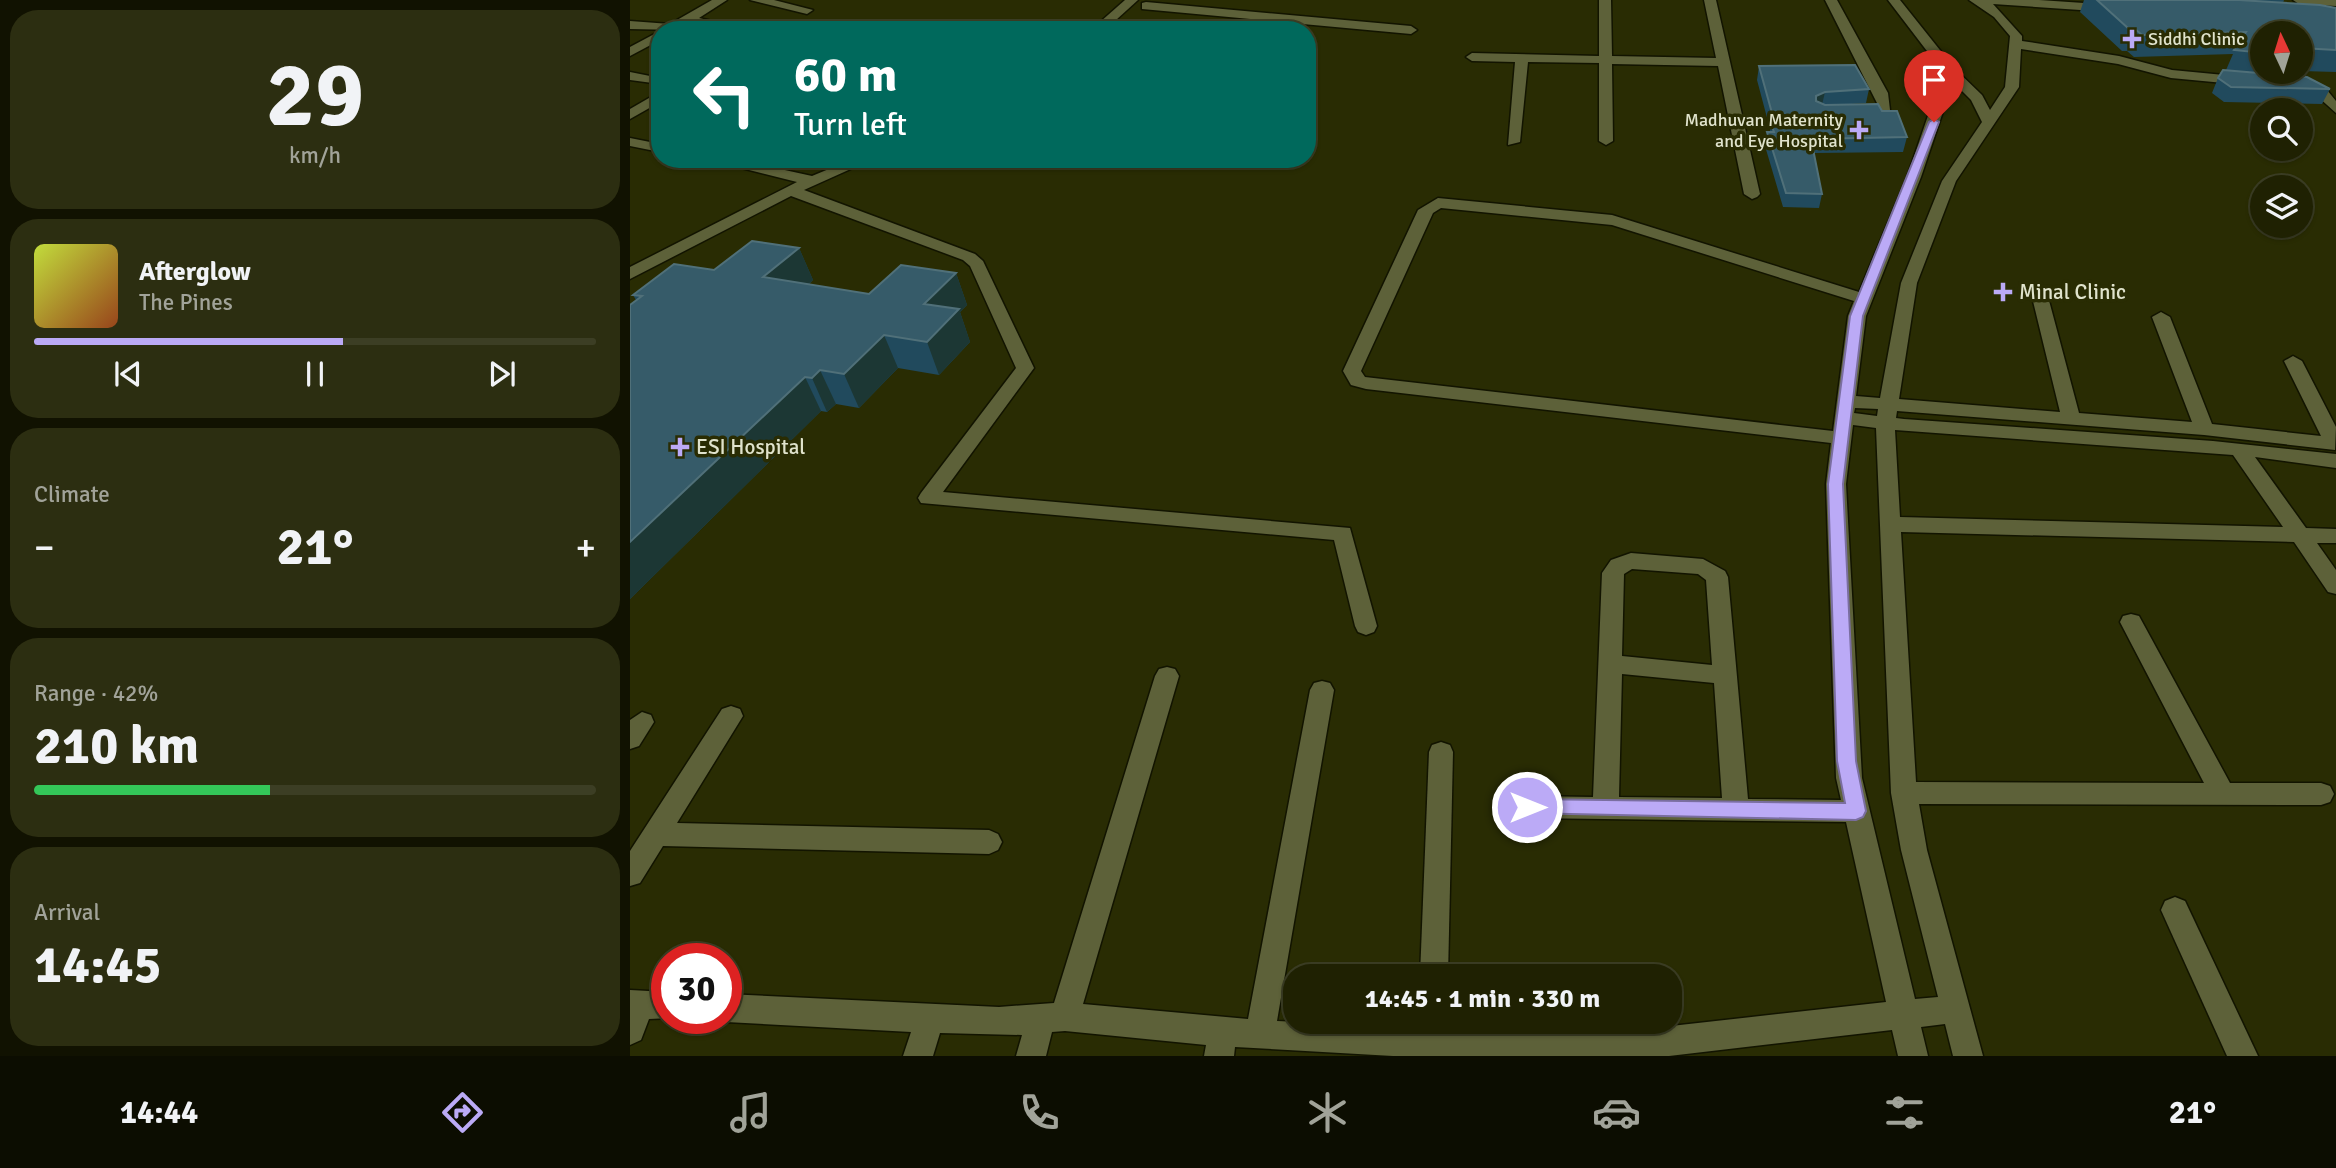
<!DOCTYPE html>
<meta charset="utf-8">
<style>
body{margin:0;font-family:Signika,sans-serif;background:#2c2e11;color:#f1f3f6;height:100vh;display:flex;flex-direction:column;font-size:26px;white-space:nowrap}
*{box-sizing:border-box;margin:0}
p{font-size:23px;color:#a1a399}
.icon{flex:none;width:38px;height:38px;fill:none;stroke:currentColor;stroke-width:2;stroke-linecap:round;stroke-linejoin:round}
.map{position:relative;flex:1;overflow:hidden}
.panel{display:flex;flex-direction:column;gap:10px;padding:10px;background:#111201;width:630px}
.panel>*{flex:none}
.hud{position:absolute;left:21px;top:21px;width:665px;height:147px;border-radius:28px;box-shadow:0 2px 5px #0004,0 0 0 2px #3c3e24;background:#00695c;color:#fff;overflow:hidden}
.needle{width:46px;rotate:356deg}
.fabs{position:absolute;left:1620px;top:21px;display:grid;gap:14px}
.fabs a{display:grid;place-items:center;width:63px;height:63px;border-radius:50%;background:#1f2102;box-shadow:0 2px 5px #0004,0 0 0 2px #3c3e24;font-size:35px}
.speed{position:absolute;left:21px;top:943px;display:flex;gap:14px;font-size:35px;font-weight:700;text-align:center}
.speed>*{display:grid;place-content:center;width:91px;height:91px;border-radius:50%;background:#1f2102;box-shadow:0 2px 5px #0004,0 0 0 2px #3c3e24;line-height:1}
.speed .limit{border:10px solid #d22;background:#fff;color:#111}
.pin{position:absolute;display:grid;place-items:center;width:60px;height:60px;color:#fff;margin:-72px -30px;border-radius:50% 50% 50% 0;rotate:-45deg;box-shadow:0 0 7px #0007}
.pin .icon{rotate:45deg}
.me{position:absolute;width:77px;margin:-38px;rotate:90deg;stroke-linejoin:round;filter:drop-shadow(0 0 5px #0008)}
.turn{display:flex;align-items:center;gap:24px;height:147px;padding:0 28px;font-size:32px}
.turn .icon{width:91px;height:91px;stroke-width:2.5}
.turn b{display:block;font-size:49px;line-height:60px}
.big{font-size:52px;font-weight:700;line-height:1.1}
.panel .widget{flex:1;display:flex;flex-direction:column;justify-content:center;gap:10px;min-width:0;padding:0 24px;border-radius:28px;background:#2c2e11}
.panel .dial{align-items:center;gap:0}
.dial b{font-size:91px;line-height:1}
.song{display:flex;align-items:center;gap:21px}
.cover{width:84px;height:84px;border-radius:10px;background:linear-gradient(135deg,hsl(70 70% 55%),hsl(20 70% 35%))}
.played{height:7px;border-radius:4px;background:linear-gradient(90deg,#bbaaf6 55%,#3c3e24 55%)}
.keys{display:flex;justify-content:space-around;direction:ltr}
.heat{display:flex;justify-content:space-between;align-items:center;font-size:38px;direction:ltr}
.charge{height:10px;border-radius:5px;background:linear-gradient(90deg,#34c759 42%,#3c3e24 0)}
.trip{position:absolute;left:653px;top:964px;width:399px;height:70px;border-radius:28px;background:#1f2102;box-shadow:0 2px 5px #0004,0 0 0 2px #3c3e24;font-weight:700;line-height:70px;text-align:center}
.dock{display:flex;height:112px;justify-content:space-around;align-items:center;background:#0c0d01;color:#a1a399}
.dock .icon{width:49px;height:49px}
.dock .on{color:#bbaaf6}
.dock b{font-size:32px;color:#f1f3f6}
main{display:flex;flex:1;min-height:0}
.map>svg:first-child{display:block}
</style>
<main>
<section class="panel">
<div class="widget dial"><b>29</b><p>km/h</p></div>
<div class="widget">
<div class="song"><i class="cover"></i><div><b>Afterglow</b><p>The Pines</p></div></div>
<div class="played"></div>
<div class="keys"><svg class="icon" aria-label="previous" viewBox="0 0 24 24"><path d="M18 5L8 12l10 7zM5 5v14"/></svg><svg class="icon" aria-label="pause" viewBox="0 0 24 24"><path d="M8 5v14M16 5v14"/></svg><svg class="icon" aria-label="next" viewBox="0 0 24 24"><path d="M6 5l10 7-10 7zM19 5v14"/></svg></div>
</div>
<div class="widget"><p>Climate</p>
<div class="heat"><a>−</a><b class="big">21°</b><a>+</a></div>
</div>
<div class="widget"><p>Range · 42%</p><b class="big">210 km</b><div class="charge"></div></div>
<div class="widget"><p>Arrival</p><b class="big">14:45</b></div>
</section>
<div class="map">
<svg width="1706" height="1056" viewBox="0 0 1706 1056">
<rect width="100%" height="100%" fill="#292c03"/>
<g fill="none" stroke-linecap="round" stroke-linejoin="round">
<defs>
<g id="minor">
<path d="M82 0H97L69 18 122 30H95L60 23 48 30 0 29V21L40 24Z"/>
<path d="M120 0H144L183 10 177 14Z"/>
<path d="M495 0H508L475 30H461Z"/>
<path d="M969 0H981L982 56 1086 58 1074 0H1086L1130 194 1127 197 1122 199 1114 194 1088 66 982 64 983 141 976 145 969 141V63L898 62 890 142 878 145 885 62 842 61 836 57 842 53 969 56Z"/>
<path d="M1195 0H1207L1258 93 1260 110C1246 115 1229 121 1217 112L1224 108 1248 105Z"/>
<path d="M1258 0H1270L1325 69 1352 95 1360 110 1375 87 1380 36 1364 17 1339 0H1409L1484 5V11L1480 12 1363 4 1392 36V41L1489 56 1542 70 1615 77 1622 81 1615 85 1541 78 1488 64 1391 49 1389 87 1326 181 1287 283 1269 399 1430 412 1401 293 1409 288 1417 293 1449 413 1562 422 1522 317 1531 312 1540 317 1582 424 1691 436 1654 361 1663 356 1672 361 1706 427 1705 450 1574 435 1267 411 1266 418 1274 419 1583 441 1706 454V468L1625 457 1676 528 1706 529V543H1687L1706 570V594L1698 592 1664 542 1271 532 1286 782 1574 783 1490 622 1493 616 1501 614 1509 616 1600 783H1691L1700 786 1704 794 1700 802 1691 805 1289 804 1297 850 1353 1056H1323L1315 1024 1291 1027 1298 1056H1268L1262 1030 1039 1056H763L605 1047 604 1056H574L576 1045 435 1031 422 1032 416 1056H386L392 1035 310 1033 303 1056H273L281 1032 96 1022 87 1018H96V994L369 1007 424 1003 525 676 529 669 537 667 545 669 549 676 453 1004 618 1019 680 690 684 683 692 681 700 683 704 690 647 1021 803 1028H1023L1256 1002 1216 822 896 818 887 815 883 807 887 799 896 796 963 797 972 573 981 560 1001 553 1073 559 1095 571 1098 577 1118 799 1211 800 1206 778 1196 484 1201 443 736 389 721 385 713 371 788 210 808 198 982 215 1229 292 1277 177 1313 72ZM1323 82 1341 100 1352 122 1312 181 1271 283 1250 398 1226 396 1236 316 1291 177ZM811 208 982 225 1224 301 1218 316 1203 431 735 377 731 371 803 213ZM1225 408 1248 409 1247 416 1224 413ZM1223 425 1246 428 1261 793 1271 850 1308 997 1285 999 1232 778 1216 484ZM1265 430 1603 455 1653 527 1270 517ZM1002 569 1068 574 1076 580 1082 665 992 656 994 574ZM992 674 1084 683 1092 798 989 797Z"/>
<path d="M1663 0H1706V6L1669 4Z"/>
<path d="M516 2 781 26 787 30 781 34 512 9V3Z"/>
<path d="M30 31V40L0 56V47Z"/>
<path d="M0 72 30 78V84L0 80Z"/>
<path d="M1671 82 1697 90 1706 101V113L1687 96 1666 89 1664 86Z"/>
<path d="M19 98H29L30 102 0 119V109Z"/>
<path d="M0 138 30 144V152L0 146Z"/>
<path d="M75 159H104L182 176 223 159H243L174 190 345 254 353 261 404 368 313 492 720 528 747 626 744 632 736 635 728 632 725 626 704 540 291 503 288 498 291 493 386 368 340 266 333 260 161 196 0 279V267L167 182Z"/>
<path d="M101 706 110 709 113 716 47 823 359 830 368 834 372 842 368 850 359 854 33 846 10 883 0 886V851L92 709Z"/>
<path d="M12 712 21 715 24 722 9 746 0 749V720Z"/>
<path d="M811 742 820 745 823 752 818 976H790L799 752 802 745Z"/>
<path d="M1545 897 1555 901 1628 1056H1597L1531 910 1535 901Z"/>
<path d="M0 990 37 992V1018H41L19 1019 11 1040 0 1045Z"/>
</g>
</defs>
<use href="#minor" stroke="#121400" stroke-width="3"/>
<use href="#minor" fill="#5d6139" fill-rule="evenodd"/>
</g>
<g fill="#214a5d">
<path d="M1454 0H1654L1653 3 1706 8V72L1671 71V33H1633V72H1668L1666 76 1700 89 1692 104 1594 102 1582 93 1588 78 1596 70 1603 54 1504 57 1497 51H1492L1450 12Z"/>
<path d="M1129 66 1239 89 1236 103 1206 105 1252 111 1277 137 1273 152 1184 153 1192 194 1189 208 1153 207 1135 146 1137 132H1140V129L1127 80Z"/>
<path d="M169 248 183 280 178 285 239 294 326 273 337 305 330 312 340 342 309 375 268 368 229 408 206 404 197 412 191 411 0 599V305L6 300 3 295 84 270Z"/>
</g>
<g fill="#1c3734">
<path d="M1195 92 1192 105 1184 110 1186 96Z"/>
<path d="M169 248 183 280 148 310 133 277Z"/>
<path d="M326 273 337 305 330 312 340 342 309 375 297 342 294 304Z"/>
<path d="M254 335 268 368 229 408 214 374Z"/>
<path d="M190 370 206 404 197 412 182 378Z"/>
<path d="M175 377 191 411 0 599V542Z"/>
</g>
<g fill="#365b69" stroke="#507079" stroke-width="2">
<path d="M1467 0H1609L1690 5 1706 8V50L1671 48V33H1633V53L1604 50 1616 32 1512 35 1505 29H1499Z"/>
<path d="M1225 65 1239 89 1195 92 1186 96V101L1195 105 1248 104 1252 111H1267L1277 137 1181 139 1192 194 1156 193 1137 132H1144L1141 124H1145L1129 66Z"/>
<path d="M1593 70 1677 77 1700 89 1601 87 1588 78Z"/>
<path d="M122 241 169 248 133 277 239 294 271 265 326 273 294 304 329 309 297 342 254 335 214 374 190 370 182 378 175 377 0 542V305L12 296 3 295 44 264 84 270Z"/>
</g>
<path fill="#bbaaf6" stroke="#7a6ea0" stroke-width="2" d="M1304 119 1309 122 1233 316 1213 484 1226 761 1236 811 1233 817 1226 820 890 813 887 807 890 801 897 799 1215 803 1207 761 1198 484 1220 316 1299 122Z"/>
<g fill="#bbaaf6" stroke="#292c03" stroke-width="2.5">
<path d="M1498.5 28.5h7v7h7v7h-7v7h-7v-7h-7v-7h7z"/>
<path d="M1225.5 119.5h7v7h7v7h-7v7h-7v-7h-7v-7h7z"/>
<path d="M1369.5 281.5h7v7h7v7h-7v7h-7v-7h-7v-7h7z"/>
<path d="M46.5 436.5h7v7h7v7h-7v7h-7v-7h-7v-7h7z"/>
</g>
<g text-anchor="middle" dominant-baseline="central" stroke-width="7" stroke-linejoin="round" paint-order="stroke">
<g font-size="18" fill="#e0e3cc" stroke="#292c03" text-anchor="start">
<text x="1518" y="39">Siddhi Clinic</text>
<text x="1213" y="120" text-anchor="end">Madhuvan Maternity<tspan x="1213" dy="21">and Eye Hospital</tspan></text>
</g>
<g font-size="21" fill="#e0e3cc" stroke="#292c03" text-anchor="start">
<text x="1389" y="292">Minal Clinic</text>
<text x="66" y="447">ESI Hospital</text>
</g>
</g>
</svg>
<div class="fabs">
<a><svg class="needle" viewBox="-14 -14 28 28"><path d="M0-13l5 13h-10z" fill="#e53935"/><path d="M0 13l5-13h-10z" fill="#a1a399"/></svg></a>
<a><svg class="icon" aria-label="search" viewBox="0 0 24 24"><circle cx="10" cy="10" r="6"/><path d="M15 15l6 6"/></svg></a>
<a><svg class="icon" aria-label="layers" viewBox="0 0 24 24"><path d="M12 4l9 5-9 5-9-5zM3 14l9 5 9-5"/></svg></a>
</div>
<div class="speed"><div class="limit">30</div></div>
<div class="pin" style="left:1304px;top:122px;background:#d93025"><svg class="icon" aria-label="arrive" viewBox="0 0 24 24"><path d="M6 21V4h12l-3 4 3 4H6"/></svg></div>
<svg class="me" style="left:897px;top:807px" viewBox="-20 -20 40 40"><circle r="17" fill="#bbaaf6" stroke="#fff" stroke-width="3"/><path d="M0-11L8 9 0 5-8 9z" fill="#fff"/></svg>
<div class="trip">14:45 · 1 min · 330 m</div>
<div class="hud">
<div class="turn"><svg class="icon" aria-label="left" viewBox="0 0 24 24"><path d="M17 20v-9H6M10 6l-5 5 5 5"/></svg><div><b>60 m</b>Turn left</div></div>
</div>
</div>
</main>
<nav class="dock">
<b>14:44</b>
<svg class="icon on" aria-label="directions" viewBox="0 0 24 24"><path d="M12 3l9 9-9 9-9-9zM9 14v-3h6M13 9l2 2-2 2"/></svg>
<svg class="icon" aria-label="music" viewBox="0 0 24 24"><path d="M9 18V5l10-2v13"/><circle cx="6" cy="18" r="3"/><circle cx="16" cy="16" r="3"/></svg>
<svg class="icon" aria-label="phone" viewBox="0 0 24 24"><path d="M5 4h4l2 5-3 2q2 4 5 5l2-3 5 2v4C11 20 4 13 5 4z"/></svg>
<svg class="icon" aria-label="climate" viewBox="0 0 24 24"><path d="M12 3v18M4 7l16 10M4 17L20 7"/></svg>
<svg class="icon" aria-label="car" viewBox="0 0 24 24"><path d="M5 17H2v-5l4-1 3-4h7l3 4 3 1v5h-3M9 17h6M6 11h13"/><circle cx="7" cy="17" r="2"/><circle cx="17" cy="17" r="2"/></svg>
<svg class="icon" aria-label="filters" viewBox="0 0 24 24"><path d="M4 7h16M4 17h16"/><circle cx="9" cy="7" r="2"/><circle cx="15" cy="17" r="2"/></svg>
<b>21°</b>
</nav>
